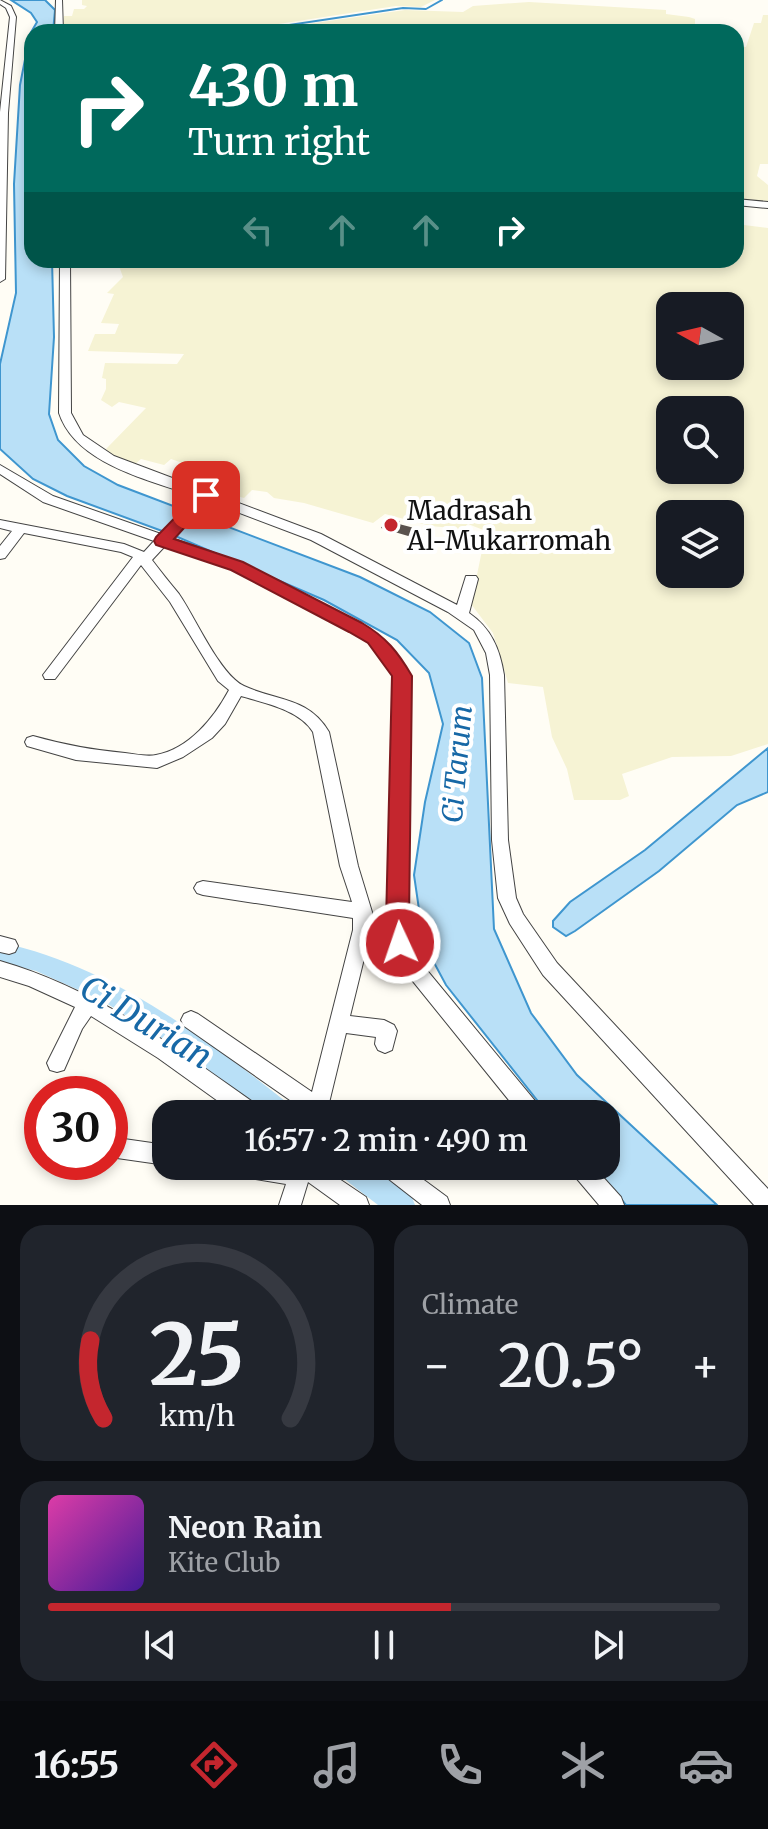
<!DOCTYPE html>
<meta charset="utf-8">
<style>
body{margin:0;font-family:Merriweather,serif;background:#20242c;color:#f1f3f6;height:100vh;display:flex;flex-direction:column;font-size:30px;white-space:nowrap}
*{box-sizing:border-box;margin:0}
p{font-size:26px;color:#9ea1a6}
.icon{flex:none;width:44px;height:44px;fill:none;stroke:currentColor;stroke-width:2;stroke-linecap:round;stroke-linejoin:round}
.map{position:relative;height:1205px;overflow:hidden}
.details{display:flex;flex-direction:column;gap:20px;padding:20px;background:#0d0f14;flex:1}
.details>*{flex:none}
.banner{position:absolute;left:24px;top:24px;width:720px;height:244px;border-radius:24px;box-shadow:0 4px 12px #0003;background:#00695c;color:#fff;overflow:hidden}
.needle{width:52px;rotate:278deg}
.fabs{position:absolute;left:656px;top:292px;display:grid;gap:16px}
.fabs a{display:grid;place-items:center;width:88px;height:88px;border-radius:16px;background:#171b24;box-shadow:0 4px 12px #0003;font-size:40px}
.speed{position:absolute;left:24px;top:1076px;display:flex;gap:16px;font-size:40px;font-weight:700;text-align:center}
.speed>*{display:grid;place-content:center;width:104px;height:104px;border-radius:50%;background:#171b24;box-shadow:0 4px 12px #0003;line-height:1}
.speed .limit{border:12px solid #d22;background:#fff;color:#111}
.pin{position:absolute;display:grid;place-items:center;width:68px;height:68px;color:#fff;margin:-34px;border-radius:16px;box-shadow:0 4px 12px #0006}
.me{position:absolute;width:88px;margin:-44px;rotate:357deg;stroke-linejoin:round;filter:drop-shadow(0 0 6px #0008)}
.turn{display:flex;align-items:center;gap:28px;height:168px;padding:0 32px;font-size:36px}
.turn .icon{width:104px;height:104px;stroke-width:2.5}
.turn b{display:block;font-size:56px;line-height:68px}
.lanes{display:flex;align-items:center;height:76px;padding:0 32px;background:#0003;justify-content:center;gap:40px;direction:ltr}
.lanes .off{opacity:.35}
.big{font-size:60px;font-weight:600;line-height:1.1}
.details .card{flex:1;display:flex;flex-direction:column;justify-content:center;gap:12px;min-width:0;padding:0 28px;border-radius:24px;background:#20242c}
.details .dial{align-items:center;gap:0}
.dial svg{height:208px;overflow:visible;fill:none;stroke:#363941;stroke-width:7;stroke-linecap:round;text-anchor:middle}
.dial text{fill:#f1f3f6;stroke:none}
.song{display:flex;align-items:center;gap:24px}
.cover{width:96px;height:96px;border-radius:12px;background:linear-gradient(135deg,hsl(320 70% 55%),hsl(260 70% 35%))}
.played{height:8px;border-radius:4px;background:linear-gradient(90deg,#c4262e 60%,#363941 60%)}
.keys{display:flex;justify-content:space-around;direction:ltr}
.heat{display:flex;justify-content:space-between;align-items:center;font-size:44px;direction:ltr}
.details .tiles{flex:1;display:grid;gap:20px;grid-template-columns:1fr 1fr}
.card:last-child{grid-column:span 2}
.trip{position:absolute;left:152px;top:1100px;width:468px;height:80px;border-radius:24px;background:#171b24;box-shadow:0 4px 12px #0003;font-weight:600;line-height:80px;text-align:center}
.tabs{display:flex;height:128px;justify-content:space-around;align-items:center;background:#090b0e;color:#9ea1a6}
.tabs .icon{width:56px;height:56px}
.tabs .selected{color:#c4262e}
.tabs b{font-size:36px;color:#f1f3f6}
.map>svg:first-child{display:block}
</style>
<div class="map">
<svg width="768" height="1205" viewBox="0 0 768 1205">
<rect width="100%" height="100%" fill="#fffdf5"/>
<g fill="#f6f3d4" fill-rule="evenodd">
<path d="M82 0H435L421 7 396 6 227 32H63L64 16H72L74 9H84L87 6 82 5Z"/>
<path d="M529 2 666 10V14L689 17 695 19V24L719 30 252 32 405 10 463 12 473 6Z"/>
<path d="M763 15H768V164H760L757 176 768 185V205L736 201V46L746 47 754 23H761Z"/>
<path d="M736 224 768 228V744L731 756 672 757 622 774 629 796 620 800H574L567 769 552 737 543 687 508 683 493 633 471 604 486 531 468 524 462 529 431 526 385 514 373 523 304 503 274 498 267 492 252 490 244 498 222 492 229 479 171 459 164 465 141 459 134 465 110 455 106 449 146 408 119 402 112 407 101 400 106 389V379L102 378 105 363 177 364 184 354 88 351 95 334H115L119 324 101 323 114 294 107 293 123 277 119 266 109 260H736ZM670 306H730V366H670ZM670 410H730V470H670ZM670 514H730V574H670Z"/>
</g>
<g fill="#b9e0f7" stroke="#3f96cf" stroke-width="2">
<path d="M11 0H45L55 10 53 32H32V260H52L54 337 49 414 58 440 84 466 118 485 360 577 430 612 469 643 482 678 494 929 531 1013 577 1075 717 1205H626L593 1166H606V1114H548L446 985 424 944 414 875 425 802 443 724 429 673 397 640 324 600 173 535 67 496 33 479 0 449V364L16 293 14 184 20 85 30 34 37 22 31 13Z"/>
<path d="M768 748V792L737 805 659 871 575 931 566 936 553 927V921L570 902 645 850Z"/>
</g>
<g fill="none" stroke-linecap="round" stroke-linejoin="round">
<path stroke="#3f96cf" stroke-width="2" d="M242 32 403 8 426 9 442 0"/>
<g fill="#b9e0f7" fill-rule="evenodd">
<path d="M0 942C112 967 202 1035 290 1105L294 1114H261L176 1048 103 1001 36 971 0 962Z"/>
<path d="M335 1166H370L411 1195 415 1205H378L339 1175Z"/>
</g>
</g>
<path fill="#5a524d" d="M387 519 400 521 399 524 422 530 415 538 381 528Z"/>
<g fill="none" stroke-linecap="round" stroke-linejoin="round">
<defs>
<g id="minor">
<path d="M0 0 11 6 16 17 8 113 5 279 0 282V112L10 17 6 8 0 4Z"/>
<path d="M56 0H62L63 32H55Z"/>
<path d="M736 199 768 202V208L736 205Z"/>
<path d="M60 260H70L71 413 83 435 114 456 321 534 457 605 466 576H476L478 579 469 613C491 628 500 649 504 675L508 840 516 898 523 914 557 963 768 1189V1205H754L543 975 510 924 498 898 492 840 490 675 486 653 474 630 448 612 311 540 208 501 172 538 242 563 360 623C389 640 408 660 411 694L407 922 409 943 416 957 540 1107 543 1114H520L403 969 391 943 389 922 395 694C394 662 377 646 350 631L232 569 166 545 152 560C161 572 170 583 179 594 195 617 220 675 244 686 276 701 309 697 329 732L358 866 372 912 371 930 350 1016 384 1020 394 1025 397 1031 392 1050 385 1053 378 1050 375 1044 376 1037 346 1033 329 1103 334 1107 337 1114H306L307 1112 184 1026 181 1020 184 1014 191 1011 198 1014 312 1092 353 930V918L203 895 197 893 194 888 197 883 203 881 352 902 340 866 313 732C300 710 265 703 241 696L225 724 212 738 183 757 157 768 76 760 27 746 25 742 27 738 33 736C65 745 92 750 125 753 135 754 147 757 156 755 189 749 214 718 229 690L218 681 170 602 141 565 55 679H45L43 675 133 557 121 552 24 533 5 558 0 559V546L12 531 0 528V520L124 544 144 552 154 541 43 502 0 474V465L53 496 161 534 197 497C151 480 76 465 59 413Z"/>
<path d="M0 936 15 940 18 946 15 952 9 954 0 952Z"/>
<path d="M0 961C97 989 178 1049 260 1107L263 1114H236L158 1058 91 1016 82 1029 64 1070 57 1072 50 1070 47 1063 75 1007 29 986 0 977Z"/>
<path d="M110 1137 166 1145V1165L110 1157Z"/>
<path d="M227 1166H320L366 1197 369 1205H340L308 1182 301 1205H279L286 1184 237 1176 230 1173Z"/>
<path d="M378 1166H405L447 1197 450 1205H422L381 1173Z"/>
<path d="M569 1166H593L621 1197 624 1205H599L572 1173Z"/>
</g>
</defs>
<use href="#minor" stroke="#444" stroke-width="2"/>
<use href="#minor" fill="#fff" fill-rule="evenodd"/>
</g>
<path fill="#c4262e" stroke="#7f191e" stroke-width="2" d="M206 490 214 495 174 539 243 562 362 623C386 637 398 652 412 676L409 922 412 943 408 951 400 954 392 951 386 922 392 676 368 643 349 632 231 570 156 545 154 541 156 537 200 492Z"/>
<circle fill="#c4262e" stroke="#fff" stroke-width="3" cx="391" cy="525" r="8"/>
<g text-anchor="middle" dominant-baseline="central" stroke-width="8" stroke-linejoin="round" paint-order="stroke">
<g font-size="26" fill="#111" stroke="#fff" text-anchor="start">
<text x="407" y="510">Madrasah<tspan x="407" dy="30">Al-Mukarromah</tspan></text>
</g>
<g font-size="28" font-style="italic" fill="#1768a6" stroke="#fff">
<text transform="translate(457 764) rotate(-85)">Ci Tarum</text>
</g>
<g font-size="34" font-style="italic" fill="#1768a6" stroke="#fff">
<text transform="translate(146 1022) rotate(31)">Ci Durian</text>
</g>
</g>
</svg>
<div class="fabs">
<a><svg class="needle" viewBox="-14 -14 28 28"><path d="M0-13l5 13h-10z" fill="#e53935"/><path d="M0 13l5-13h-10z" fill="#9ea1a6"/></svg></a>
<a><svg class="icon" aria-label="search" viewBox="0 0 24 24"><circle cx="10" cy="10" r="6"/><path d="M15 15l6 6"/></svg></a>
<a><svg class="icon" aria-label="layers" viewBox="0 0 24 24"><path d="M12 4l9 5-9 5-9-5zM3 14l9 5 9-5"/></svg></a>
</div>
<div class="speed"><div class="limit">30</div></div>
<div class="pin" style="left:206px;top:495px;background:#d93025"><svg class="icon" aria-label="arrive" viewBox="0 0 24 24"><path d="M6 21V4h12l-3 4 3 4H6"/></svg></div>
<svg class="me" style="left:400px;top:943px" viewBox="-20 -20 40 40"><circle r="17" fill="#c4262e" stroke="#fff" stroke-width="3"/><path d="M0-11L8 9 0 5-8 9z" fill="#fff"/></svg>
<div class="trip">16:57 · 2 min · 490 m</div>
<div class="banner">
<div class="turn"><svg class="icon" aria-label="right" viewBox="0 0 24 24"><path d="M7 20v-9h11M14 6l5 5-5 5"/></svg><div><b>430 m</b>Turn right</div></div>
<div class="lanes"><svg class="icon off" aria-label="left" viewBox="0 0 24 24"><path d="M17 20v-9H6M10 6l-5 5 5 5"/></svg><svg class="icon off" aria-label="ahead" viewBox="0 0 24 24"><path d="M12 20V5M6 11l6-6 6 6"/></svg><svg class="icon off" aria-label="ahead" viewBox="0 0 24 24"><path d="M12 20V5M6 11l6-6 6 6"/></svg><svg class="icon" aria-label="right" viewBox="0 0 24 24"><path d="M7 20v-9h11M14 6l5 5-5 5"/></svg></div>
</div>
</div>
<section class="details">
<div class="tiles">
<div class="card dial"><svg viewBox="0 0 100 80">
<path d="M14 69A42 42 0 1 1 86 69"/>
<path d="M14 69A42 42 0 0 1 9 39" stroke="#c4262e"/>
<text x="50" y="56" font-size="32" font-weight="700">25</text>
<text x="50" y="72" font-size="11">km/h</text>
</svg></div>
<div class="card"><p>Climate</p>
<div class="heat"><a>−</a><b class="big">20.5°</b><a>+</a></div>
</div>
<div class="card">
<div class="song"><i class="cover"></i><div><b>Neon Rain</b><p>Kite Club</p></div></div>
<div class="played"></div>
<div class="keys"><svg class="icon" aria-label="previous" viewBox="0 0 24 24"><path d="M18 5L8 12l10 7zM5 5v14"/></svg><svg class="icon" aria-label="pause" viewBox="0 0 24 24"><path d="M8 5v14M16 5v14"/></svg><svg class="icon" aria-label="next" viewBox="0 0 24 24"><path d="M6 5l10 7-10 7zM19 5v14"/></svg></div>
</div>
</div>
</section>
<nav class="tabs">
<b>16:55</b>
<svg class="icon selected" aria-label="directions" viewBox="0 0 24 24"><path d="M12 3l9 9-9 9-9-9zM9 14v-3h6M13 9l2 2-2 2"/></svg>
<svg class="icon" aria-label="music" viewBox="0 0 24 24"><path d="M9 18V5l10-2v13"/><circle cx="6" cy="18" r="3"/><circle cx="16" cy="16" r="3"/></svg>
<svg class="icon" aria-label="phone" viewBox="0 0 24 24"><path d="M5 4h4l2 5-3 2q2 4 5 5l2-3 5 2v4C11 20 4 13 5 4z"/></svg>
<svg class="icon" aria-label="climate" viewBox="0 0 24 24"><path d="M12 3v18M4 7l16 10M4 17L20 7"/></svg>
<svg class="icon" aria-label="car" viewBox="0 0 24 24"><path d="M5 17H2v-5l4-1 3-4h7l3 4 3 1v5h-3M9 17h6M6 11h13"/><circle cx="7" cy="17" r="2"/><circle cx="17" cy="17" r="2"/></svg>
</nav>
